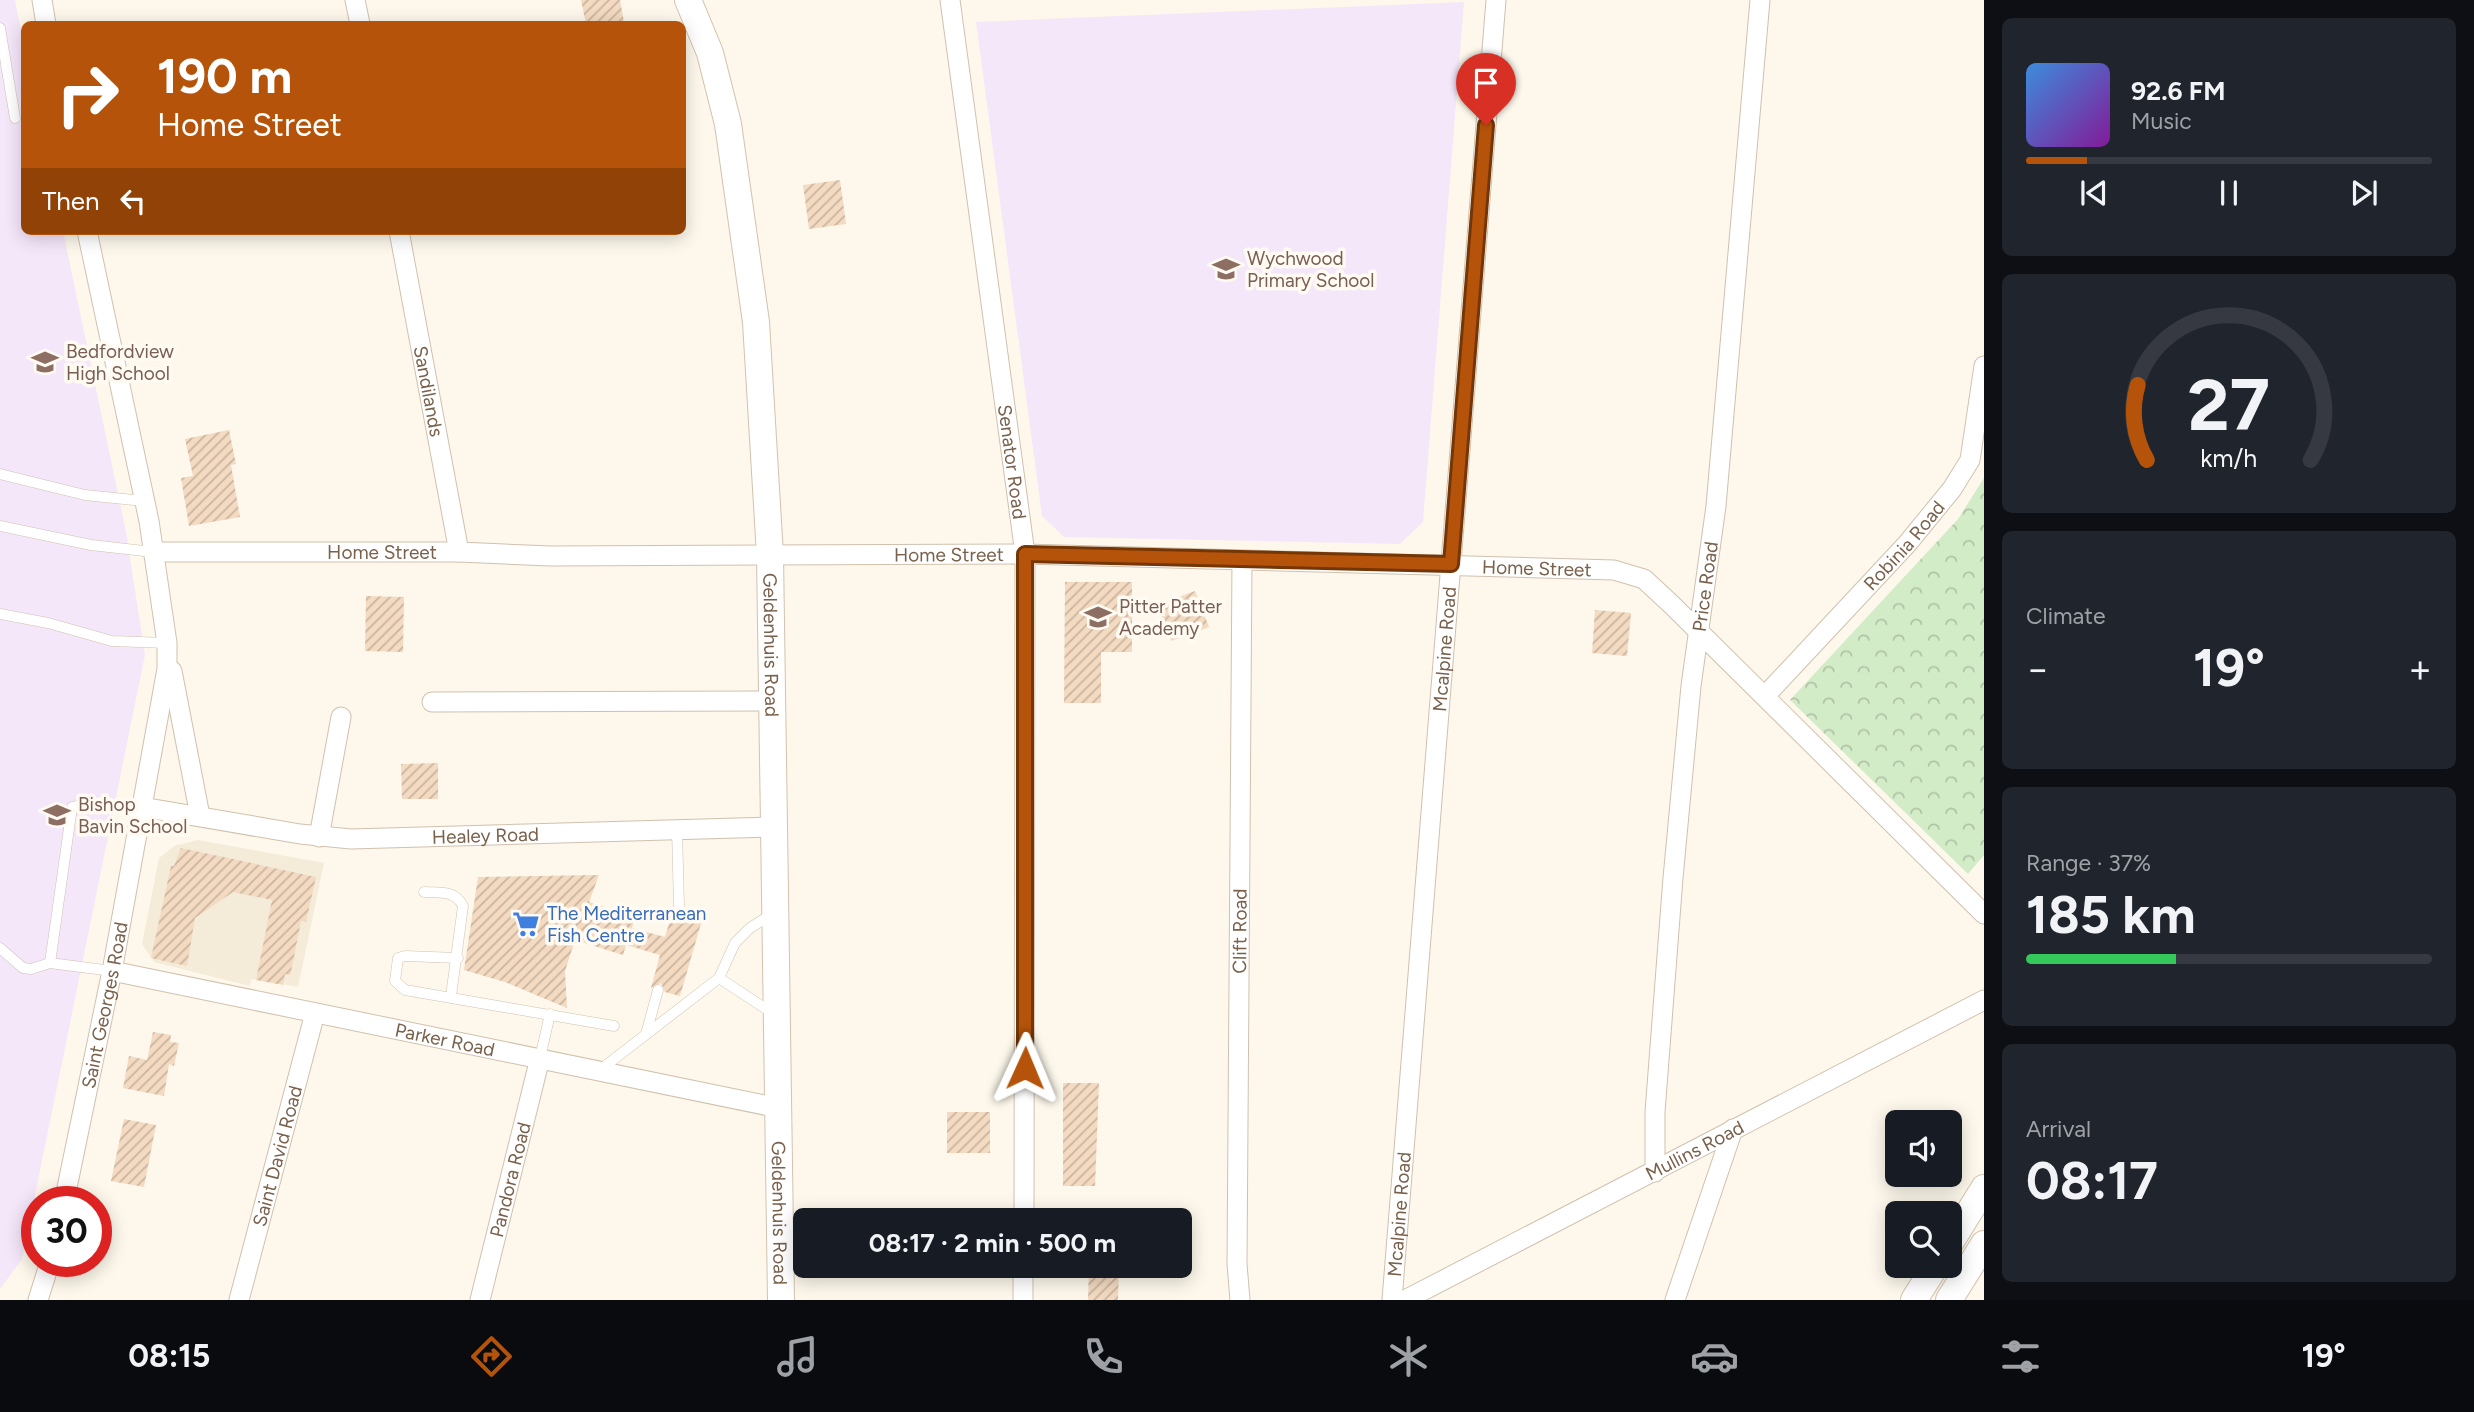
<!DOCTYPE html>
<meta charset="utf-8">
<style>
body{margin:0;font-family:Figtree,sans-serif;background:#20242c;color:#f1f3f6;height:100vh;display:flex;flex-direction:column;font-size:26px;white-space:nowrap}
*{box-sizing:border-box;margin:0}
p{font-size:23px;color:#9ea1a6}
.icon{flex:none;width:38px;height:38px;fill:none;stroke:currentColor;stroke-width:2;stroke-linecap:round;stroke-linejoin:round}
.map{position:relative;flex:1;overflow:hidden}
.sheet{display:flex;flex-direction:column;gap:18px;padding:18px;background:#0d0f14;width:490px}
.sheet>*{flex:none}
.banner{position:absolute;left:21px;top:21px;width:665px;height:214px;border-radius:10px;box-shadow:0 4px 18px #0003;background:#b45309;color:#fff;overflow:hidden}
.tools{position:absolute;left:1885px;top:1110px;display:grid;gap:14px}
.tools a{display:grid;place-items:center;width:77px;height:77px;border-radius:10px;background:#171b24;box-shadow:0 4px 18px #0003;font-size:35px}
.speed{position:absolute;left:21px;top:1186px;display:flex;gap:14px;font-size:35px;font-weight:700;text-align:center}
.speed>*{display:grid;place-content:center;width:91px;height:91px;border-radius:50%;background:#171b24;box-shadow:0 4px 18px #0003;line-height:1}
.speed .limit{border:10px solid #d22;background:#fff;color:#111}
.pin{position:absolute;display:grid;place-items:center;width:60px;height:60px;color:#fff;margin:-72px -30px;border-radius:50% 50% 50% 0;rotate:-45deg;box-shadow:0 0 7px #0007}
.pin .icon{rotate:45deg}
.me{position:absolute;width:77px;margin:-38px;rotate:1deg;stroke-linejoin:round;filter:drop-shadow(0 0 5px #0008)}
.turn{display:flex;align-items:center;gap:24px;height:147px;padding:0 21px;font-size:32px}
.turn .icon{width:91px;height:91px;stroke-width:2.5}
.turn b{display:block;font-size:49px;line-height:60px}
.then{display:flex;align-items:center;height:66px;padding:0 21px;background:#0003;gap:14px;font-size:26px}
.big{font-size:52px;font-weight:700;line-height:1.1}
.sheet .widget{flex:1;display:flex;flex-direction:column;justify-content:center;gap:10px;min-width:0;padding:0 24px;border-radius:10px;background:#20242c}
.sheet .dial{align-items:center;gap:0}
.dial svg{height:182px;overflow:visible;fill:none;stroke:#363941;stroke-width:7;stroke-linecap:round;text-anchor:middle}
.dial text{fill:#f1f3f6;stroke:none}
.song{display:flex;align-items:center;gap:21px}
.cover{width:84px;height:84px;border-radius:10px;background:linear-gradient(135deg,hsl(210 70% 55%),hsl(290 70% 35%))}
.played{height:7px;border-radius:4px;background:linear-gradient(90deg,#b45309 15%,#363941 15%)}
.keys{display:flex;justify-content:space-around;direction:ltr}
.heat{display:flex;justify-content:space-between;align-items:center;font-size:38px;direction:ltr}
.charge{height:10px;border-radius:5px;background:linear-gradient(90deg,#34c759 37%,#363941 0)}
.trip{position:absolute;left:793px;top:1208px;width:399px;height:70px;border-radius:10px;background:#171b24;box-shadow:0 4px 18px #0003;font-weight:700;line-height:70px;text-align:center}
.tab-bar{display:flex;height:112px;justify-content:space-around;align-items:center;background:#090b0e;color:#9ea1a6}
.tab-bar .icon{width:49px;height:49px}
.tab-bar .active{color:#b45309}
.tab-bar b{font-size:32px;color:#f1f3f6}
main{display:flex;flex:1;min-height:0}
.map>svg:first-child{display:block}
</style>
<main>
<div class="map">
<svg width="1984" height="1300" viewBox="0 0 1984 1300">
<defs>
<pattern id="park-crowns" width="20" height="18" patternUnits="userSpaceOnUse" patternTransform="scale(1.75)"><rect width="20" height="18" fill="#d3ecc8"/><path d="M2 6a3 3 0 1 1 6 0M12 15a3 3 0 1 1 6 0" fill="none" stroke="#b0c3a5"/></pattern>
<pattern id="building-hatch" width="6" height="6" patternUnits="userSpaceOnUse" patternTransform="scale(1.75)"><rect width="6" height="6" fill="#f3dac1"/><path d="M-1 1l2-2M0 6l6-6M5 7l2-2" fill="none" stroke="#cab49f"/></pattern>
</defs>
<rect width="100%" height="100%" fill="#fdf8eb"/>
<path fill="#f5ebd9" d="M198 840 324 863 298 987 251 979 250 986 154 962 142 944 159 858 174 846Z"/>
<g fill="#f5e7fa">
<path d="M0 0H15L24 46V231H63L126 532 145 655 22 1259 0 1289Z"/>
<path d="M1464 2 1423 522 1400 544 1064 537 1042 516 976 22Z"/>
</g>
<path fill="url(#park-crowns)" d="M1984 478V855L1968 874 1790 700 1958 519Z"/>
<g fill="url(#building-hatch)">
<path d="M581 0H620L624 22 586 24Z"/>
<path d="M840 180 846 224 809 229 803 185Z"/>
<path d="M229 430 236 464 231 465 240 517 189 526 181 478 193 476 185 439Z"/>
<path d="M1065 582H1132V652H1101V703H1064Z"/>
<path d="M1195 591 1209 627 1171 641 1157 605Z"/>
<path d="M366 596 404 597 403 652 365 651Z"/>
<path d="M1595 610 1631 613 1627 656 1592 653Z"/>
<path d="M438 763V799H402L401 764Z"/>
<path d="M181 848 316 877 306 922 301 921 292 967 290 975 285 974 283 985 256 980 272 900 233 892 195 918 187 966 151 958 171 866H174Z"/>
<path d="M599 875 589 902 635 916 632 928 665 937 673 910 680 913 686 908 704 913 680 996 665 992 661 983 651 988 660 955 626 945 623 955 575 940 565 971 567 1008 505 982 464 970 478 877Z"/>
<path d="M153 1032 171 1035 170 1042 179 1043 174 1066 169 1064 164 1096 123 1088 129 1056 147 1060Z"/>
<path d="M1063 1083H1099L1095 1186H1063Z"/>
<rect x="947" y="1112" width="43" height="41"/>
<path d="M124 1119 156 1125 144 1187 111 1181Z"/>
<path d="M1089 1265H1119L1118 1300H1088Z"/>
</g>
<g fill="none" stroke-linecap="round" stroke-linejoin="round">
<defs>
<g id="service">
<path d="M0 28 15 118"/>
<path d="M0 474 85 495 144 501"/>
<path d="M0 526 91 545 153 552"/>
<path d="M0 614 48 623 112 641 167 643"/>
<path d="M677 830 679 906"/>
<path d="M424 892C441 893 455 890 463 906L451 996"/>
<path d="M0 948 23 968 31 969 50 963 112 971"/>
<path d="M458 958 405 956 398 958 395 981 405 990 614 1026"/>
<path d="M50 963 72 807 85 804 142 807"/>
<path d="M719 978 774 1014"/>
<path d="M646 1034 658 990"/>
<path d="M540 1058 550 1014"/>
<path d="M600 1070 719 978 735 943 750 928 772 914"/>
</g>
<g id="minor">
<path d="M42 0 46 24"/>
<path d="M355 0 360 24"/>
<path id="s1" d="M950 0 1025 554 1024 1220"/>
<path id="s2" d="M399 231 459 552"/>
<path id="s3" d="M153 552H459L550 556 1025 554 1614 570 1644 579 1672 605 1984 914"/>
<path d="M172 671 200 816"/>
<path id="s4" d="M1765 696 1907 544 1952 489 1970 460 1984 366"/>
<path d="M432 702 772 701"/>
<path id="s5" d="M142 807 300 834 351 839 773 827"/>
<path d="M319 837 341 717"/>
<path id="s6" d="M112 971 779 1108"/>
<path id="s7" d="M1655 1172V1112L1673 878 1691 686 1716 506 1760 0"/>
<path id="s8" d="M64 1202 112 971 167 669V643L149 521 87 231"/>
<path d="M38 1300 50 1262"/>
<path id="s9" d="M239 1300 315 1013"/>
<path id="s10" d="M480 1300 540 1058"/>
<path d="M1023 1300V1265"/>
<path id="s11" d="M1240 1300 1237 1264 1242 561"/>
<path id="s12" d="M1392 1300 1496 0"/>
<path id="s13" d="M1405 1300 1984 1000"/>
<path d="M1675 1300 1733 1129"/>
</g>
<g id="secondary">
<path id="s14" d="M688 0 710 53 728 124 756 322 770 555 781 1300"/>
<path d="M1950 1243 1984 1188"/>
<path d="M1914 1300 1936 1265"/>
<path d="M1949 1300 1984 1244"/>
</g>
</defs>
<use href="#service" stroke="#d0c1af" stroke-width="11"/>
<use href="#minor" stroke="#d0c1af" stroke-width="21"/>
<use href="#secondary" stroke="#d3c2ad" stroke-width="28"/>
<use href="#service" stroke="#fff" stroke-width="10"/>
<use href="#minor" stroke="#fff" stroke-width="19"/>
<use href="#secondary" stroke="#fff" stroke-width="26"/>
</g>
<g fill="none" stroke-linecap="round" stroke-linejoin="round">
<defs>
<path id="route" d="M1025 1068V554L1451 564 1486 125"/>
</defs>
<use href="#route" stroke="#753606" stroke-width="18"/>
<use href="#route" stroke="#b45309" stroke-width="12"/>
</g>
<defs>
<symbol id="school-bare" viewBox="-9 -9 18 18"><path d="M0-5L7-2L0 1L-7-2ZM-4 1L0 2.5L4 1V4Q0 6-4 4Z" fill="#8d6e63" stroke="#fffbf2" stroke-width="2.5" paint-order="stroke"/></symbol>
<symbol id="supermarket-bare" viewBox="-9 -9 18 18"><path d="M-6-5.5h2.5l.6 2H6L4.5 2H-2.5L-4.4-4H-6ZM-1.5 3.2a1.3 1.3 0 1 0 .1 0ZM3 3.2a1.3 1.3 0 1 0 .1 0Z" fill="#3f7fe0" stroke="#fffbf2" stroke-width="2.5" paint-order="stroke"/></symbol>
</defs>
<g fill-rule="evenodd">
<use href="#school-bare" x="1207" y="250" width="38" height="38"/>
<use href="#school-bare" x="26" y="343" width="38" height="38"/>
<use href="#school-bare" x="1079" y="598" width="38" height="38"/>
<use href="#school-bare" x="38" y="796" width="38" height="38"/>
<use href="#supermarket-bare" x="507" y="905" width="38" height="38"/>
</g>
<g text-anchor="middle" dominant-baseline="central" stroke-width="7" stroke-linejoin="round" paint-order="stroke">
<g font-size="19" fill="#785e54" stroke="#fffbf2" text-anchor="start">
<text x="1247" y="258">Wychwood<tspan x="1247" dy="22">Primary School</tspan></text>
<text x="66" y="351">Bedfordview<tspan x="66" dy="22">High School</tspan></text>
<text x="1119" y="606">Pitter Patter<tspan x="1119" dy="22">Academy</tspan></text>
<text x="78" y="804">Bishop<tspan x="78" dy="22">Bavin School</tspan></text>
</g>
<g font-size="19" fill="#79614c" stroke="#fffbf2">
<text stroke="none"><textPath href="#s2" startOffset="163">Sandilands</textPath></text>
<text stroke="none"><textPath href="#s1" startOffset="466">Senator Road</textPath></text>
<text stroke="none"><textPath href="#s4" startOffset="205">Robinia Road</textPath></text>
<text stroke="none"><textPath href="#s3" startOffset="229">Home Street</textPath></text>
<text stroke="none"><textPath href="#s3" startOffset="796">Home Street</textPath></text>
<text stroke="none"><textPath href="#s3" startOffset="1384">Home Street</textPath></text>
<text stroke="none"><textPath href="#s7" startOffset="588">Price Road</textPath></text>
<text stroke="none"><textPath href="#s14" startOffset="654">Geldenhuis Road</textPath></text>
<text stroke="none"><textPath href="#s12" startOffset="653">Mcalpine Road</textPath></text>
<text stroke="none"><textPath href="#s5" startOffset="346">Healey Road</textPath></text>
<text stroke="none"><textPath href="#s11" startOffset="369">Clift Road</textPath></text>
<text stroke="none"><textPath href="#s8" startOffset="201">Saint Georges Road</textPath></text>
<text stroke="none"><textPath href="#s6" startOffset="340">Parker Road</textPath></text>
<text stroke="none"><textPath href="#s13" startOffset="326">Mullins Road</textPath></text>
<text stroke="none"><textPath href="#s9" startOffset="149">Saint David Road</textPath></text>
<text stroke="none"><textPath href="#s10" startOffset="124">Pandora Road</textPath></text>
<text stroke="none"><textPath href="#s14" startOffset="1222">Geldenhuis Road</textPath></text>
<text stroke="none"><textPath href="#s12" startOffset="86">Mcalpine Road</textPath></text>
</g>
<g font-size="19" fill="#366cbe" stroke="#fffbf2" text-anchor="start">
<text x="547" y="913">The Mediterranean<tspan x="547" dy="22">Fish Centre</tspan></text>
</g>
</g>
</svg>
<div class="tools">
<a><svg class="icon" aria-label="sound" viewBox="0 0 24 24"><path d="M4 9h4l5-4v14l-5-4H4zM17 9q2 3 0 6"/></svg></a>
<a><svg class="icon" aria-label="search" viewBox="0 0 24 24"><circle cx="10" cy="10" r="6"/><path d="M15 15l6 6"/></svg></a>
</div>
<div class="speed"><div class="limit">30</div></div>
<div class="pin" style="left:1486px;top:125px;background:#d93025"><svg class="icon" aria-label="arrive" viewBox="0 0 24 24"><path d="M6 21V4h12l-3 4 3 4H6"/></svg></div>
<svg class="me" style="left:1025px;top:1068px" viewBox="-20 -20 40 40"><path d="M0-17L14 15 0 8-14 15z" fill="#b45309" stroke="#fff" stroke-width="4"/></svg>
<div class="trip">08:17 · 2 min · 500 m</div>
<div class="banner">
<div class="turn"><svg class="icon" aria-label="right" viewBox="0 0 24 24"><path d="M7 20v-9h11M14 6l5 5-5 5"/></svg><div><b>190 m</b>Home Street</div></div>
<div class="then">Then<svg class="icon" aria-label="left" viewBox="0 0 24 24"><path d="M17 20v-9H6M10 6l-5 5 5 5"/></svg></div>
</div>
</div>
<section class="sheet">
<div class="widget">
<div class="song"><i class="cover"></i><div><b>92.6 FM</b><p>Music</p></div></div>
<div class="played"></div>
<div class="keys"><svg class="icon" aria-label="previous" viewBox="0 0 24 24"><path d="M18 5L8 12l10 7zM5 5v14"/></svg><svg class="icon" aria-label="pause" viewBox="0 0 24 24"><path d="M8 5v14M16 5v14"/></svg><svg class="icon" aria-label="next" viewBox="0 0 24 24"><path d="M6 5l10 7-10 7zM19 5v14"/></svg></div>
</div>
<div class="widget dial"><svg viewBox="0 0 100 80">
<path d="M14 69A42 42 0 1 1 86 69"/>
<path d="M14 69A42 42 0 0 1 10 36" stroke="#b45309"/>
<text x="50" y="56" font-size="32" font-weight="700">27</text>
<text x="50" y="72" font-size="11">km/h</text>
</svg></div>
<div class="widget"><p>Climate</p>
<div class="heat"><a>−</a><b class="big">19°</b><a>+</a></div>
</div>
<div class="widget"><p>Range · 37%</p><b class="big">185 km</b><div class="charge"></div></div>
<div class="widget"><p>Arrival</p><b class="big">08:17</b></div>
</section>
</main>
<nav class="tab-bar">
<b>08:15</b>
<svg class="icon active" aria-label="directions" viewBox="0 0 24 24"><path d="M12 3l9 9-9 9-9-9zM9 14v-3h6M13 9l2 2-2 2"/></svg>
<svg class="icon" aria-label="music" viewBox="0 0 24 24"><path d="M9 18V5l10-2v13"/><circle cx="6" cy="18" r="3"/><circle cx="16" cy="16" r="3"/></svg>
<svg class="icon" aria-label="phone" viewBox="0 0 24 24"><path d="M5 4h4l2 5-3 2q2 4 5 5l2-3 5 2v4C11 20 4 13 5 4z"/></svg>
<svg class="icon" aria-label="climate" viewBox="0 0 24 24"><path d="M12 3v18M4 7l16 10M4 17L20 7"/></svg>
<svg class="icon" aria-label="car" viewBox="0 0 24 24"><path d="M5 17H2v-5l4-1 3-4h7l3 4 3 1v5h-3M9 17h6M6 11h13"/><circle cx="7" cy="17" r="2"/><circle cx="17" cy="17" r="2"/></svg>
<svg class="icon" aria-label="filters" viewBox="0 0 24 24"><path d="M4 7h16M4 17h16"/><circle cx="9" cy="7" r="2"/><circle cx="15" cy="17" r="2"/></svg>
<b>19°</b>
</nav>
